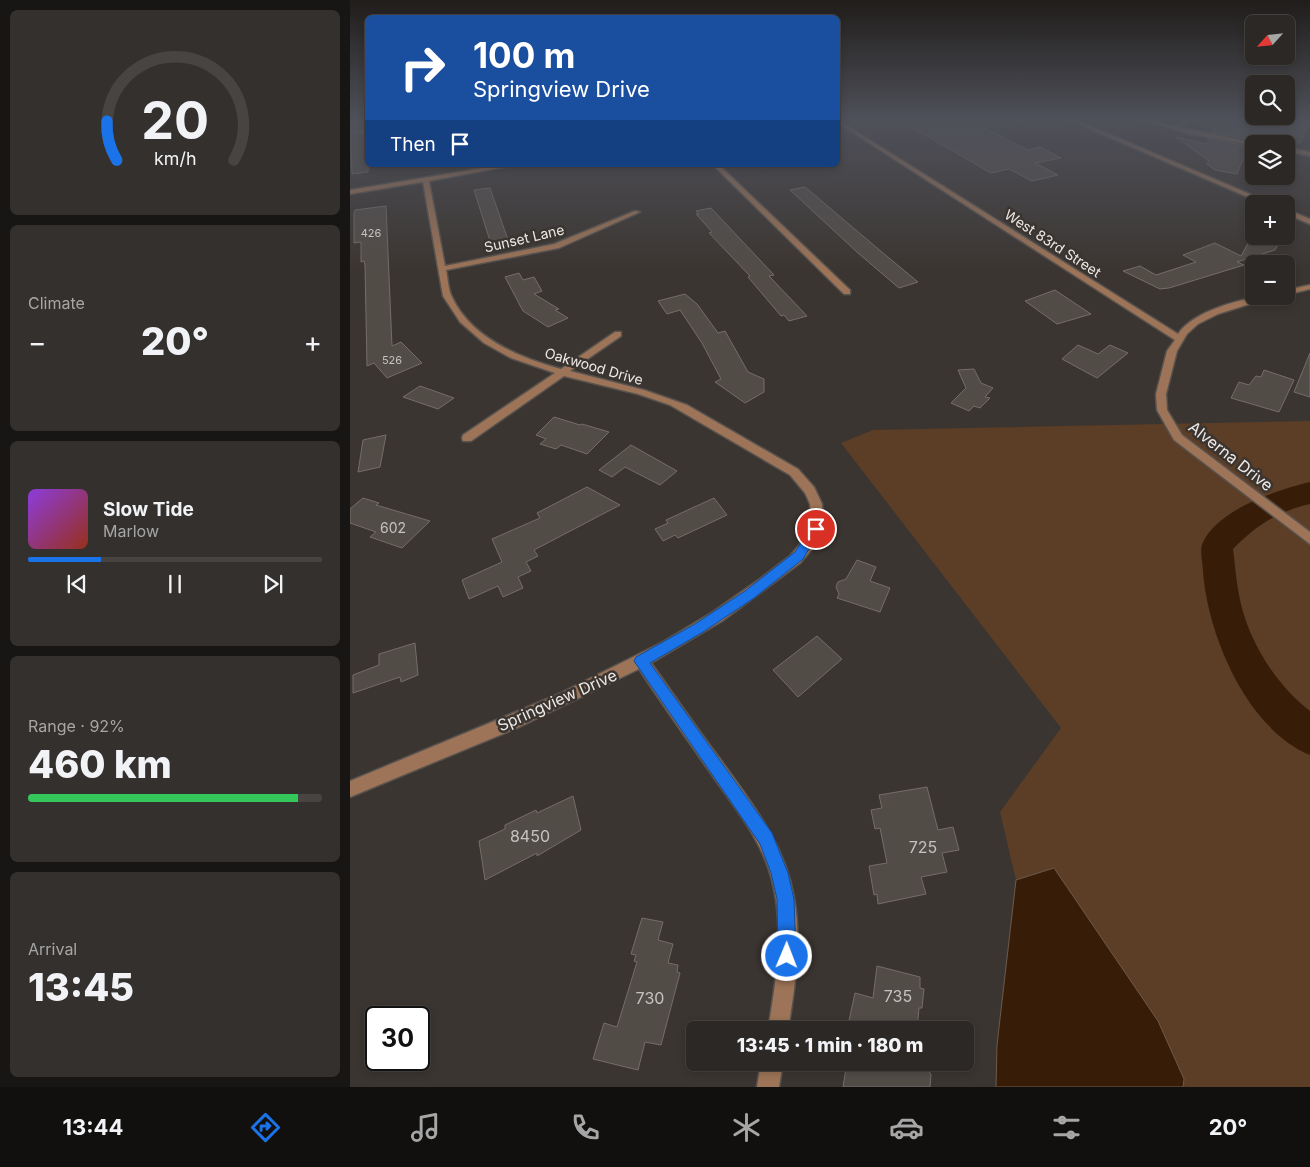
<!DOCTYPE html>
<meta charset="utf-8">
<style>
body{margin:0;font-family:Inter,sans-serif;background:#34302d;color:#f1f3f6;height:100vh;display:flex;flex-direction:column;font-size:19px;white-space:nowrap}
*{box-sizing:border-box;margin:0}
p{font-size:16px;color:#a6a6a7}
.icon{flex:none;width:28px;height:28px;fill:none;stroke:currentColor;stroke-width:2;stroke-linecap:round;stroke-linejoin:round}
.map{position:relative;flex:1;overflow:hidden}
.side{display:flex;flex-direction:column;gap:10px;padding:10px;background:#181614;width:350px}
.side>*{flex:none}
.hud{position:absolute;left:15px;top:15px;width:475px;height:152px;border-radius:8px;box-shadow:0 2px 8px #0003,0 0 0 1px #484442;background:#1a4fa0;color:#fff;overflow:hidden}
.needle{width:32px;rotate:243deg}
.buttons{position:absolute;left:895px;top:15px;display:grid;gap:10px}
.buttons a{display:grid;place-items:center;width:50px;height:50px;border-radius:8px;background:#2c2825;box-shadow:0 2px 8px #0003,0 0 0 1px #484442;font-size:25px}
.speed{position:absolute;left:15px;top:1006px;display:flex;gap:10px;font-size:25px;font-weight:700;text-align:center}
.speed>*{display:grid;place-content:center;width:65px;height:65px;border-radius:50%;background:#2c2825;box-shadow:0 2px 8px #0003,0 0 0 1px #484442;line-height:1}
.speed .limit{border:2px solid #111;border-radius:8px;background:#fff;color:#111}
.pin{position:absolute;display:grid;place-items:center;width:42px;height:42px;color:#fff;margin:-21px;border:2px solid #fff;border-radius:50%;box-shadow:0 1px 5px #0007}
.me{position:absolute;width:55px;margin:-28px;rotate:1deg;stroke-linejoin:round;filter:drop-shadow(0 0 4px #0008)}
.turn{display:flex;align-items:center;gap:18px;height:105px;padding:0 25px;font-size:22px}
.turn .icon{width:65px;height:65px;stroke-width:2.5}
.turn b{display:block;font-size:35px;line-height:42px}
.then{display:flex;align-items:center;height:48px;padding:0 25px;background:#0003;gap:10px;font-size:19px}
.big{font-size:38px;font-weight:800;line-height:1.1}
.side .tile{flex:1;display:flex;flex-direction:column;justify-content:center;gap:8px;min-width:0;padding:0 18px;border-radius:8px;background:#34302d}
.side .dial{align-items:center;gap:0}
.dial svg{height:130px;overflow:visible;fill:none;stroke:#484442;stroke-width:7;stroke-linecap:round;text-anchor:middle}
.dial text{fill:#f1f3f6;stroke:none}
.song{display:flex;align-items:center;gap:15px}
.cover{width:60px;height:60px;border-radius:8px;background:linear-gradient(135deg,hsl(270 70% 55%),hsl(10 70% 35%))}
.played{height:5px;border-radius:2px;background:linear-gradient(90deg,#1a73e8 25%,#484442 25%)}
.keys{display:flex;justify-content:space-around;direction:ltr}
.heat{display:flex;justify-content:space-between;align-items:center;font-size:28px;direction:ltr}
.charge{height:8px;border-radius:4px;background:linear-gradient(90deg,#34c759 92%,#484442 0)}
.trip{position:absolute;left:336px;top:1021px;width:288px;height:50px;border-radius:8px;background:#2c2825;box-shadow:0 2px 8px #0003,0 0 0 1px #484442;font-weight:800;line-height:50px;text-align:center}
.dock{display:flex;height:80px;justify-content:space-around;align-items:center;background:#12100f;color:#a6a6a7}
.dock .icon{width:35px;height:35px}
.dock .current{color:#1a73e8}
.dock b{font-size:22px;color:#f1f3f6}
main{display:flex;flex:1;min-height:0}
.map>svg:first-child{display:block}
</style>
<main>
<section class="side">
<div class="tile dial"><svg viewBox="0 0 100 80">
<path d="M14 69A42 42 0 1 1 86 69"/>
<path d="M14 69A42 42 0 0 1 8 45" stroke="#1a73e8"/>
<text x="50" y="56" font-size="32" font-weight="700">20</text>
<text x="50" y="72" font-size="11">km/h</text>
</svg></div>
<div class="tile"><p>Climate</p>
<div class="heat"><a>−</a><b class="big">20°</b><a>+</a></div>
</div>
<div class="tile">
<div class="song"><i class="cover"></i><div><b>Slow Tide</b><p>Marlow</p></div></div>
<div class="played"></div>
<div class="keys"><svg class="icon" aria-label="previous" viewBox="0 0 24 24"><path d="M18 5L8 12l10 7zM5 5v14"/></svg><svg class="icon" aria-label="pause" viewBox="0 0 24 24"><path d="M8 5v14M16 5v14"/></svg><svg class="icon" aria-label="next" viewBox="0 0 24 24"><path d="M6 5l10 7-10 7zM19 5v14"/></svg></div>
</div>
<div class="tile"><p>Range · 92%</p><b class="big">460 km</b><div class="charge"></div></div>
<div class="tile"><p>Arrival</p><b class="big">13:45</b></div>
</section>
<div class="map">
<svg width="960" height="1087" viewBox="0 0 960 1087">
<rect width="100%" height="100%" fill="#3b3531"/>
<path fill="#5c3d26" d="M960 421V1087H833L834 1079 704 868 666 880 650 812 711 728 491 443 523 430Z"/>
<path fill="#371d08" stroke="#6e5a4b" d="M704 868 808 1021 834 1079 833 1087H646L647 1045 666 880Z"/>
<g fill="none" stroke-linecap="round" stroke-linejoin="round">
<path fill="#371d08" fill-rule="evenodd" d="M960 482V504C926 512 907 525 883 549 885 564 886 580 889 595 897 639 925 684 960 711V755C897 729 858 636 853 572 853 563 849 550 853 542 869 509 927 490 960 482Z"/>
</g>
<g fill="#524c47" stroke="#746d68">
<path d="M0 120H18V127L3 132 18 135V172L2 174Z"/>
<path d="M603 120H618L678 150 690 147 711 158 685 163 708 175 682 181 659 169 641 173 563 128Z"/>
<path d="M884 120H960L950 143 903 135 901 140 862 132 866 124 883 125Z"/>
<path d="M826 137 857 144 859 139 898 146 887 174 865 170 857 164 859 161Z"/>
<path d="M455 187 533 253 568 282 549 288 508 253 440 190Z"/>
<path d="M140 188 158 240 141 244 124 190Z"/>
<path d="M36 206 42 346 51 342 72 363 37 378 24 363 17 366 15 265 14 261 11 262V242L4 243V213L5 210Z"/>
<path d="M361 208 424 275 419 276 457 316 439 321 434 315 431 316 398 277 400 276 359 233 362 232 346 214H349L346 211Z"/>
<path d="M902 236H933L925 250 887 262 894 265 819 288 810 289 773 271 790 266 806 275 846 262 833 255 865 243 891 256Z"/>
<path d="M169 273 173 280 184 277 192 291 184 294 209 309 205 310 218 318 198 327 173 311 155 277Z"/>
<path d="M705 290 741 314 707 324 675 301Z"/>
<path d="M335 294 347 304 368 333 375 331 398 372 414 379V392L395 403 365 382 371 379 352 343 330 310 317 314 308 301Z"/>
<path d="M728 345 748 354 760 345 778 353 747 378 712 359Z"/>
<path d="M960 353V397L944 392Z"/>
<path d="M624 369 631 383 643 388 635 397 640 398 630 408 624 406 619 411 601 403 616 388 608 370Z"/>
<path d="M914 370 944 380 929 412 881 398 889 382 899 385 906 376 911 377Z"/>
<path d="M70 386 104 398 88 409 53 397Z"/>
<path d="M204 417 230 425 232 424 259 432 237 454 211 445 206 449 190 444 196 439 186 435Z"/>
<path d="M36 435 30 467 8 472 13 440Z"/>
<path d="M281 445 327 471 310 485 275 467 262 477 249 470Z"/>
<path d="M237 487 270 505 184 550 188 556 176 562 181 571 168 577 173 588 153 597 148 586 119 599 112 580 152 562 142 539 190 518 187 513Z"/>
<path d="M13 498 29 503 26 505 80 521 52 548 20 537 26 532 0 523V509Z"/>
<path d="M364 498 377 515 328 538 325 535 313 541 305 529 318 523 316 520Z"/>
<path d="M507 560 526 567 520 581 540 588 530 612 487 598 489 594 486 587 488 582 496 579Z"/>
<path d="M467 636 492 659 448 697 423 670Z"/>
<path d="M65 643 68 675 51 682 50 677 3 693V675L29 665V654Z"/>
<path d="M577 787 588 830 603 827 609 850 592 853 597 872 571 877 576 894 528 904 527 894 524 895 519 866 537 863 530 828 525 829 521 810 532 808 529 795Z"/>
<path d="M223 796 231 830 187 856V853L135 880 129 841 155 829V825L186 810 187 813Z"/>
<path d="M292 918 313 922 308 940 323 944 318 963 328 965 327 972 330 973 311 1045 295 1042 288 1070 243 1059 254 1023 267 1027 287 962 284 961 286 955 281 954Z"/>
<path d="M527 966 570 977V988L574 989 572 1008H569L567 1030H497L505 993 523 998Z"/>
<path d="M497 1062H559L577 1067 581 1075 580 1087H493Z"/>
</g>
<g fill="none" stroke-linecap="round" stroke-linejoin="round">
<defs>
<g id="minor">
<path d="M488 120 828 334C844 310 898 296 925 296L868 314 848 324 837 334 827 351 816 394 817 410 832 435 960 532V544L824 440 807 410 806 394 817 351 825 340 488 123Z"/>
<path d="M719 120H726L923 204H914Z"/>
<path d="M792 120H799L823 126 837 120H842L828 127 909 144 904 145 839 134Z"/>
<path d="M18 129V133L5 132Z"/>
<path d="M936 147 960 152V156L936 151Z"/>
<path d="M151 165H165L79 181 95 266 204 244 285 211 290 212 209 248 96 270C98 279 98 289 102 297 121 338 170 358 211 369L265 332H271V336L220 371 294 390 337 405 448 469 464 487 472 504 473 519 469 537 462 549 450 563 372 621 301 663C324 695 346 727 370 759 401 802 435 844 444 898 452 941 445 987 438 1030H418C426 981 435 929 422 880 412 839 383 806 360 772 336 738 312 704 289 669L167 728 0 797V781L209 694 313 642 363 612 410 579 440 556 457 536 461 519 460 504 455 493 440 475 320 405 288 394 214 376 121 441H113L112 438 113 435 205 373 161 358 134 343 110 322 93 296 73 182 0 194V190Z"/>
<path d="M363 165H369L500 290V294H494Z"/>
<path d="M936 209 960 219V224L936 214Z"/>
<path d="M960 285V289L936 295V290Z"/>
<path d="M411 1062H433L429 1087H407Z"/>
</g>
</defs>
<use href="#minor" stroke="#57524e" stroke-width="3"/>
<use href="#minor" fill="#9d7457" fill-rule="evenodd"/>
</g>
<linearGradient id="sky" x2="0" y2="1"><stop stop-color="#201d1b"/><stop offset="0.44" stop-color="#4f515a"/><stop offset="1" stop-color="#4f515a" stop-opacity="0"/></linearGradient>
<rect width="960" height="272" fill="url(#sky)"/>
<path fill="#1a73e8" stroke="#114b97" d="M466 524 471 529 453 559 404 598 353 632 300 663 422 833 438 873 444 899 446 956 444 963 437 965 431 963 428 956 427 899 421 873 410 844 284 661 286 657 345 624 395 591 445 552 462 526Z"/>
<g text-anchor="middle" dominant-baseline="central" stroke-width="5" stroke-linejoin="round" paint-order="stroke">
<g font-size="11" fill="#c6c2be">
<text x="21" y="233">426</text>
<text x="42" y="360">526</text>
</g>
<g font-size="14" fill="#ede9e6" stroke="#3b3531">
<text transform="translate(174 238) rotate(-13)">Sunset Lane</text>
<text transform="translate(703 243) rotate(33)">West 83rd Street</text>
<text transform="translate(244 366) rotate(16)">Oakwood Drive</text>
</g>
<g font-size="14" fill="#c6c2be">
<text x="43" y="527">602</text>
</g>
<g font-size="16" fill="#ede9e6" stroke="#3b3531">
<text transform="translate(881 456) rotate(38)">Alverna Drive</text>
<text transform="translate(207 700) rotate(-24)">Springview Drive</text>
</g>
<g font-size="16" fill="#c6c2be">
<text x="180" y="836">8450</text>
<text x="573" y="847">725</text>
<text x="548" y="996">735</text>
<text x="300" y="998">730</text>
</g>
</g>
</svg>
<div class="buttons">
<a><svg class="needle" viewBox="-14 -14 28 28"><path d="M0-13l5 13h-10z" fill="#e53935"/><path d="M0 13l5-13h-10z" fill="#a6a6a7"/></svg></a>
<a><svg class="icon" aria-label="search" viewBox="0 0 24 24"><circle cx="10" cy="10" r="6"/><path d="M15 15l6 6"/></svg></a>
<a><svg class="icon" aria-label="layers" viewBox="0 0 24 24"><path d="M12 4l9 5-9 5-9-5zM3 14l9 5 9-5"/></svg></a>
<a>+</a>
<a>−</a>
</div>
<div class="speed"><div class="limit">30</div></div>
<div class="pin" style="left:466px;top:529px;background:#d93025"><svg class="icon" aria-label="arrive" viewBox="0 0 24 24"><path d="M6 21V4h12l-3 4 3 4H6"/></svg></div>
<svg class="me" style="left:437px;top:956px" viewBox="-20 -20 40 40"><circle r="17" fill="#1a73e8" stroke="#fff" stroke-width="3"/><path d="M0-11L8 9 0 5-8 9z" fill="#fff"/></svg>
<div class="trip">13:45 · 1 min · 180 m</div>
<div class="hud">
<div class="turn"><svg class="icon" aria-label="right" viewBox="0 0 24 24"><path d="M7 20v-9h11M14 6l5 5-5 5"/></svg><div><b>100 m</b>Springview Drive</div></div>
<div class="then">Then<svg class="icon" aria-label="arrive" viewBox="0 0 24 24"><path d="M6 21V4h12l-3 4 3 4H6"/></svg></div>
</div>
</div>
</main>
<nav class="dock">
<b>13:44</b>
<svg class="icon current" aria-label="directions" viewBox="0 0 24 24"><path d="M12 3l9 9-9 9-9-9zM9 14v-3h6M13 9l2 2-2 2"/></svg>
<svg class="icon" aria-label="music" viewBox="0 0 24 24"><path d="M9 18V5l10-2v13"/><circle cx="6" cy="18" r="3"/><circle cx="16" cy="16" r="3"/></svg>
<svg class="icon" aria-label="phone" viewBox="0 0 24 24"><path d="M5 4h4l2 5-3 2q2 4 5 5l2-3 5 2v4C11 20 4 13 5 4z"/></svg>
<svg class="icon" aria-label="climate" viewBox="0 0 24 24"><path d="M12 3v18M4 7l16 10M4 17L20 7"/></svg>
<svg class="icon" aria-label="car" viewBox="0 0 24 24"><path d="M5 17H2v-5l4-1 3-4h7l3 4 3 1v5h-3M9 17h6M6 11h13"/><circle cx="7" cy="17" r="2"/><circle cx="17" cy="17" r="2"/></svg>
<svg class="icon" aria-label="filters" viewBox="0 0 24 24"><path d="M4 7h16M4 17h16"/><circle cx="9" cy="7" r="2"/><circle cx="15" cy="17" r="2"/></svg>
<b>20°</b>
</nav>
